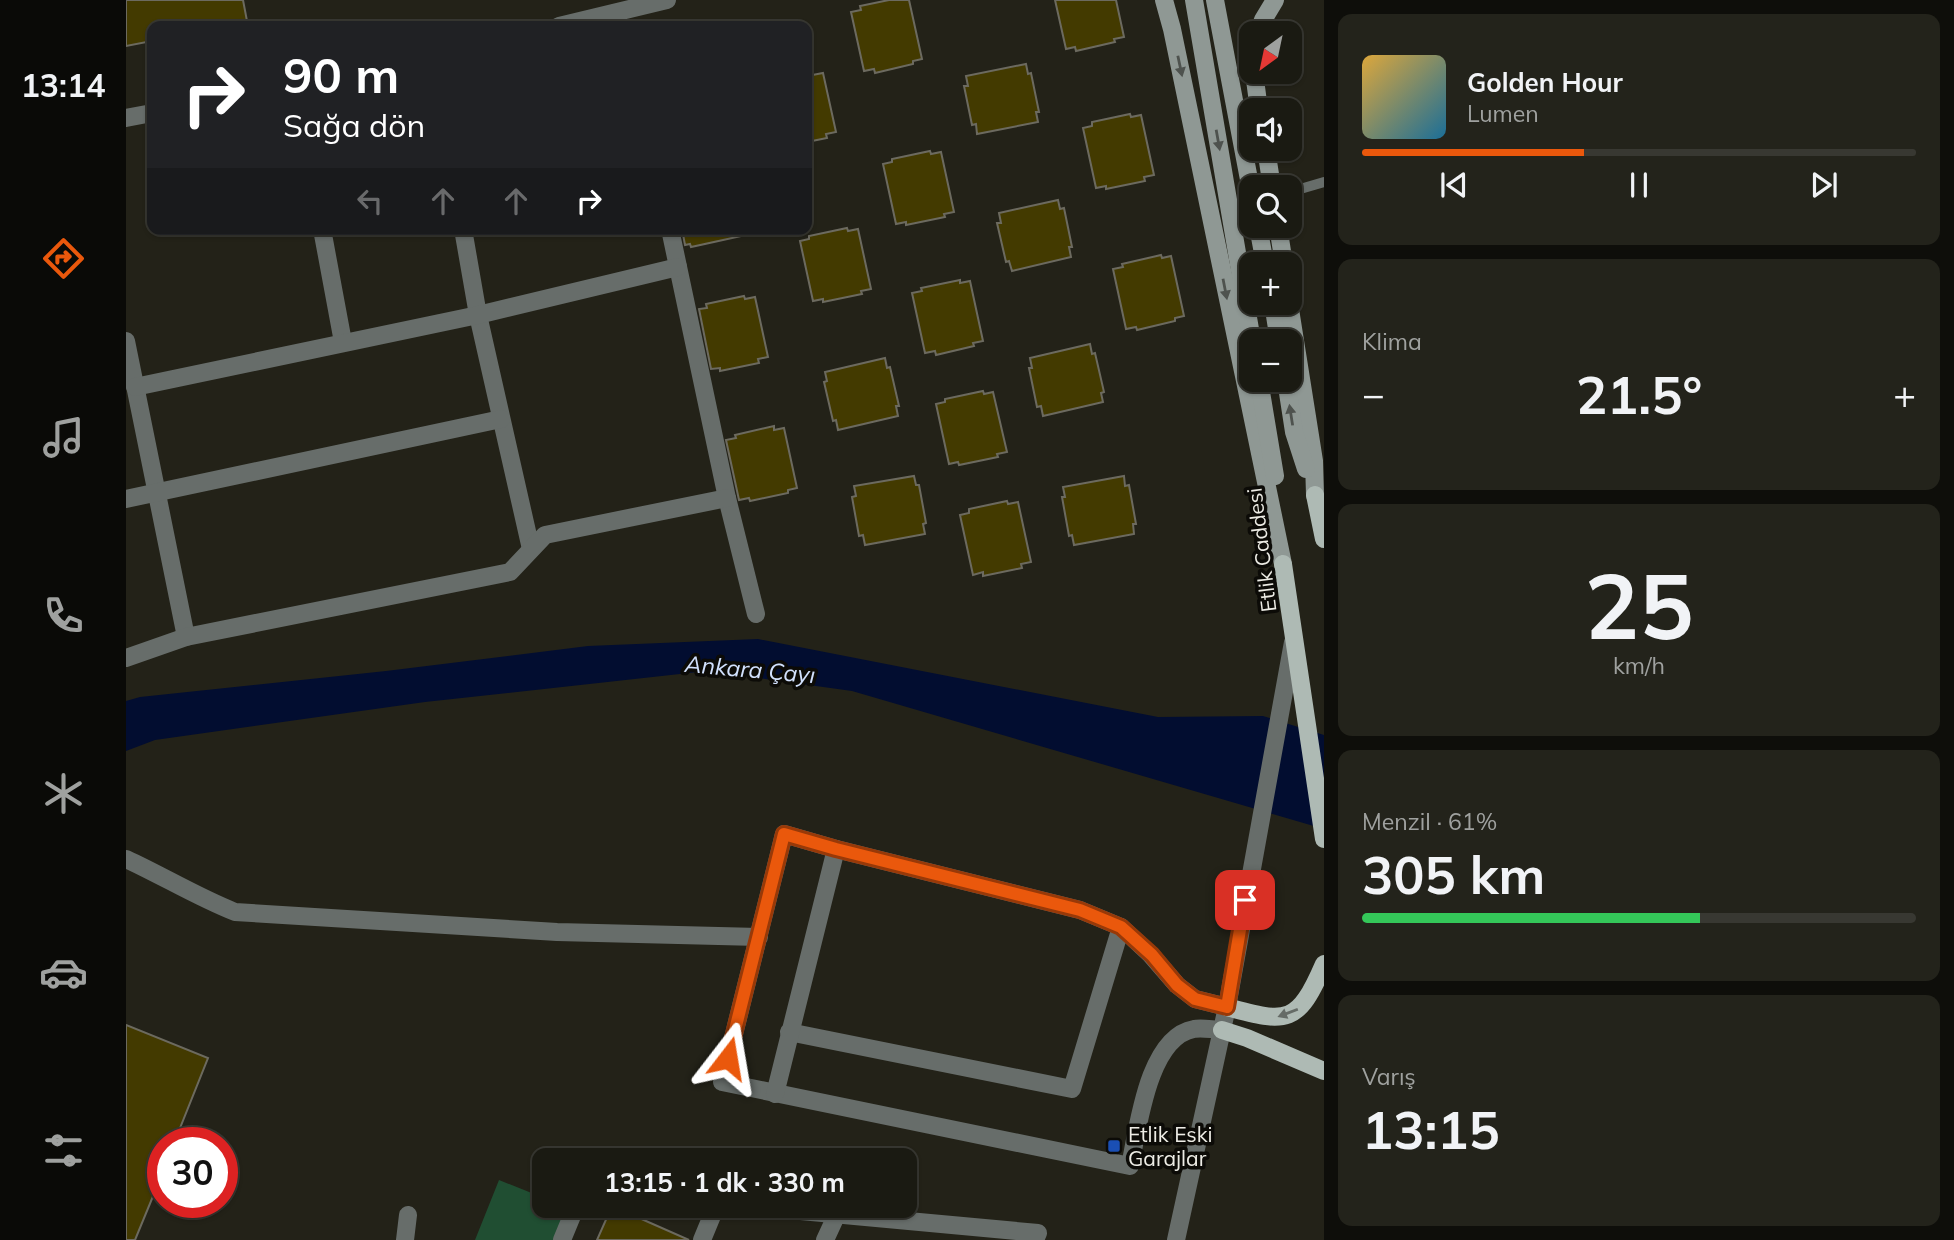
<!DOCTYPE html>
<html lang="tr">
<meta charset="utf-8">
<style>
body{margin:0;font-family:Mulish,sans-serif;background:#23231b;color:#f1f3f6;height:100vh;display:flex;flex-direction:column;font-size:26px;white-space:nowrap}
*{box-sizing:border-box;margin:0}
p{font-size:23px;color:#9fa19f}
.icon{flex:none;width:38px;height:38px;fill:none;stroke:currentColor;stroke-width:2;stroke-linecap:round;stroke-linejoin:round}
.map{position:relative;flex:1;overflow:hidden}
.details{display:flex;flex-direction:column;gap:14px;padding:14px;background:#0e0e0a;width:630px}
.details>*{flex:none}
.guide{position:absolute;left:21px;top:21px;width:665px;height:214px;border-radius:14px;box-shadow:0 2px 5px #0004,0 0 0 2px #383832;background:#202124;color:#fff;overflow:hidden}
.needle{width:46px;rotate:213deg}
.controls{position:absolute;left:1113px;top:21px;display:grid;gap:14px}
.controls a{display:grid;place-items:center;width:63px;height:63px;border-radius:14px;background:#1a1a12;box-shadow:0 2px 5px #0004,0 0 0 2px #383832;font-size:35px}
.speed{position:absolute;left:21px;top:1127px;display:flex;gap:14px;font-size:35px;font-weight:700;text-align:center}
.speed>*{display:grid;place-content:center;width:91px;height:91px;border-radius:50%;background:#1a1a12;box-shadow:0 2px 5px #0004,0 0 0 2px #383832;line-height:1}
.speed .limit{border:10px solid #d22;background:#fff;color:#111}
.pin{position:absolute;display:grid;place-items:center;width:60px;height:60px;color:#fff;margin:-30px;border-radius:14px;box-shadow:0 4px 10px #0006}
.me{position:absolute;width:77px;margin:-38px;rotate:14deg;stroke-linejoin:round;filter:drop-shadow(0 0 5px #0008)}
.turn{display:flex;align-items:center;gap:24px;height:147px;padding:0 21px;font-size:32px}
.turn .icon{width:91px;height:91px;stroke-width:2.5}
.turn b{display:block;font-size:49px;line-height:60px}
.lanes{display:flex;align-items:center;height:66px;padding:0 21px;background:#0003;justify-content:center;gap:35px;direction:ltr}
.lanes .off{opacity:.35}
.big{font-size:52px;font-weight:700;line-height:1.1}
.details .card{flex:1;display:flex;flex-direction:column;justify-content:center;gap:10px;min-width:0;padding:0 24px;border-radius:14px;background:#23231b}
.details .dial{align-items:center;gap:0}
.dial b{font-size:91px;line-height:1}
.song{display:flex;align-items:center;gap:21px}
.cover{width:84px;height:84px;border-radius:10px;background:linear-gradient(135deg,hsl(40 70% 55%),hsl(200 70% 35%))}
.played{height:7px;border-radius:4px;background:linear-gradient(90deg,#ea580c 40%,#383832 40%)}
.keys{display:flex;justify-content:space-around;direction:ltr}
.heat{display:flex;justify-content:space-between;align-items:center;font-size:38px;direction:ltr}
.charge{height:10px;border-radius:5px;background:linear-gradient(90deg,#34c759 61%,#383832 0)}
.trip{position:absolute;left:406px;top:1148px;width:385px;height:70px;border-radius:14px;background:#1a1a12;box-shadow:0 2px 5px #0004,0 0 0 2px #383832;font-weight:700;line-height:70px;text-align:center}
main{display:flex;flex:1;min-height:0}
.dock{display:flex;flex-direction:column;width:126px;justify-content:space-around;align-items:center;background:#0a0a07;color:#9fa19f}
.dock .icon{width:49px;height:49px}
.dock .current{color:#ea580c}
.dock b{font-size:32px;color:#f1f3f6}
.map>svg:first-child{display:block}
</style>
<main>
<nav class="dock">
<b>13:14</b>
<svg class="icon current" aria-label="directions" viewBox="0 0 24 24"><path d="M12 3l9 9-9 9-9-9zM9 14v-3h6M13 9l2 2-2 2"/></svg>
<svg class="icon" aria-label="music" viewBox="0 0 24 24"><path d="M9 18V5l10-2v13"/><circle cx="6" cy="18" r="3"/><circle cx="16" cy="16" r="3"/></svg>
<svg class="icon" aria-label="phone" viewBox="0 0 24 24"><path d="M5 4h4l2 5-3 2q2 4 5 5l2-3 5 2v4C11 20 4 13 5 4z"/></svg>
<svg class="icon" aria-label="climate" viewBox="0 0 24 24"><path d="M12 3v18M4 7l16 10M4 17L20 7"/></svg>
<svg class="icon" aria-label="car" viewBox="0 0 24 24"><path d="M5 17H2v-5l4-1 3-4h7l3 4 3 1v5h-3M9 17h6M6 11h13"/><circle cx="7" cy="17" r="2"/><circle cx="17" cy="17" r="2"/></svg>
<svg class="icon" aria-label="filters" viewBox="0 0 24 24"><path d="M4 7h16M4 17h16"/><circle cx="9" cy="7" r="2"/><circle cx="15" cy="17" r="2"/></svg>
</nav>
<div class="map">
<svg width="1198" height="1240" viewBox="0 0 1198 1240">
<rect width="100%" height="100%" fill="#232218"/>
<path fill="#204e32" d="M373 1180 418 1198V1206L442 1208 429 1240H349Z"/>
<path fill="#020d30" d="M632 639 1032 717 1137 716 1198 735V829L726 691 581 671 299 702 29 740 0 751V701L14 697 260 671 462 646Z"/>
<g fill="#433a00" stroke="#6c6a5f" stroke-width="2">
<path d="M0 0H117L121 21 99 26H26V41L0 46Z"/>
<path d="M763 0H783L796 59 787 61V64L749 73 748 69 738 71 725 12 735 10 734 6Z"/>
<path d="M929 0H990L998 37 988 39 989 42 950 51 949 47 940 49Z"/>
<path d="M900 64 902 74 905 73 913 112H910L912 122 851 134 850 124 846 125 838 86H842L840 76Z"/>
<path d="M697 73 710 132 700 134 701 138 681 142V76Z"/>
<path d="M1004 114 1005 117 1015 115 1028 175 1018 177 1019 181 980 189V186L970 188 957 128 966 126V122Z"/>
<path d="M804 151 805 154 815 152 828 212 818 214 819 217 780 225V222L770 224 757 164 766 162V159Z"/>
<path d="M932 200 934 209 938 208 946 247H943L945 257 886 271 883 261 880 262 871 223H875L873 213Z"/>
<path d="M721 228 722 231 732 229 745 289 735 291 736 294 697 302V299L687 301 674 241 683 239V236Z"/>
<path d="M556 229H620V235L565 247 564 244 559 245Z"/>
<path d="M1035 255 1036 258 1045 256 1058 316 1049 318V321L1011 330 1010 327 1000 329 987 269 997 267 996 264Z"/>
<path d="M834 280V283L844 281 857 341 847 343 848 346 810 355 809 351 799 353 786 293 796 291 795 288Z"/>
<path d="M618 296 619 299 629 297 642 357 632 359 633 363 594 371V368L585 369 573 309 581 308 580 304Z"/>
<path d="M964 344 966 354 969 353 978 392 975 393 977 402 917 416 915 406 911 407 903 368H906L904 358Z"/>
<path d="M759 358 761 368 764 367 773 406H770L772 416 712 430 710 420 707 421 698 382 701 381 699 372Z"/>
<path d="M857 391 858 394 867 392 881 452 871 454 872 457 833 465 832 462 823 464 810 404 819 402V399Z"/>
<path d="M648 426V430L658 428 671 488 662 490V493L624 501 623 498 613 500 600 440 610 438 609 435Z"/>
<path d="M788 476 790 485H793L800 523 797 524 799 534 739 545 737 535 733 536 726 497 730 496 728 486Z"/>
<path d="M998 476 999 486 1003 485 1010 524H1007L1008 534 948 545 946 535 943 536 936 497H939L937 487Z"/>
<path d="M881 501 882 504 892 502 905 562 895 564 896 568 857 576V572L847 575 834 515 843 513V509Z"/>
<path d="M0 1025 82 1058 48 1143H37V1172L9 1240H0Z"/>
<path d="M486 1206 563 1240H471Z"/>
</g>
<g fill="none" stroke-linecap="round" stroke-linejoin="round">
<path stroke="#676d6a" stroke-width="10" d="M1164 192 1198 182"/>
<g stroke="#676d6a" stroke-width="18">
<path d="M433 26 541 0"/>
<path d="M0 118 26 113"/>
<path d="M196 229 217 342"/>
<path d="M337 229 352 315 405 549"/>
<path d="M544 229 601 498 630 614"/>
<path d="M0 341 60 637"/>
<path d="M9 387 352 315 552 267"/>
<path d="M0 499 375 419"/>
<path d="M0 658 60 637 384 572 419 535 601 498"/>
<path d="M710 849 658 834 596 1082 1004 1166C1012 1128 1022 1037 1068 1029 1076 1027 1087 1030 1096 1030"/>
<path d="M0 859C37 876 71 897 109 912L431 932 633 937"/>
<path d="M663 1032 946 1089 995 927"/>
<path d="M649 1094 710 849 954 910 995 927 1025 955 1051 985 1069 999 1101 1007"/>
<path d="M619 1206 912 1233 909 1240"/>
<path d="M279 1240 282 1215"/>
<path d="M436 1240 450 1206"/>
<path d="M576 1240 590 1206"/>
<path d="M699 1240 711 1214"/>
<path d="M1050 1240 1101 1007 1167 642"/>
</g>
<g stroke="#8f9894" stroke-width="18">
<path d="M1038 0 1046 29 1157 564"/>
<path d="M1068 0 1126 341"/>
<path d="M1089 0 1125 190"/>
<path d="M1132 33 1137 20 1149 0"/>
<path d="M1128 72 1133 110"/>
<path d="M1140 149 1146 187"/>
<path d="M1132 226 1139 264"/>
<path d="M1152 226 1158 264"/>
<path d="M1147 303 1153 341"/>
<path d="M1163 303 1188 461 1189 495"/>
<path d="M1133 380 1149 476"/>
<path d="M1160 380 1168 432 1180 469"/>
</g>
<g stroke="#aebab4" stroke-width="18">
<path d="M1189 495 1198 539"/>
<path d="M1157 564 1198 839"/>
<path d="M1101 1007C1162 1024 1172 1024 1198 964"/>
<path d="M1096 1030 1121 1038 1198 1071"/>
</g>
</g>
<defs><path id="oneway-solid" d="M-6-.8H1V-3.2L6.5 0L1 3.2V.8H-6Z" transform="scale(1.75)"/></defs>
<g fill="#4e524e">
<use href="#oneway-solid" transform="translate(1054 66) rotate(78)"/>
<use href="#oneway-solid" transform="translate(1092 140) rotate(80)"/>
<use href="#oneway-solid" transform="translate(1099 289) rotate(79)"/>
<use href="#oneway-solid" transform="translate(1165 415) rotate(-99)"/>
</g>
<use fill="#656b66" href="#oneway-solid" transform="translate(1162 1013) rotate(159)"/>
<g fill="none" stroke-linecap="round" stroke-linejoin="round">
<defs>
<path id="route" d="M602 1058 658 834 710 849 954 910 995 927 1026 955 1051 985 1069 999 1101 1007 1119 900"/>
</defs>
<use href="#route" stroke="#983908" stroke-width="18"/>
<use href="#route" stroke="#ea580c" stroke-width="12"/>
</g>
<rect fill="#1a4fb4" stroke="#0c0b07" stroke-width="2.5" x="981" y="1139" width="14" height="14" rx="3.5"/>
<g text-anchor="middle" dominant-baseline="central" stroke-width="7" stroke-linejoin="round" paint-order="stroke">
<g font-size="21" fill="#edece5" stroke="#0c0b07">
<text transform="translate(1135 550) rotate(-97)">Etlik Caddesi</text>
</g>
<g font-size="21" fill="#edece5" stroke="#0c0b07" text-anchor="start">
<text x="1002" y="1134">Etlik Eski<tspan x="1002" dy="24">Garajlar</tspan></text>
</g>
<g font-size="23" font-style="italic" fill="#d2e1fd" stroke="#0c0b07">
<text transform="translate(624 669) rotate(5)">Ankara Çayı</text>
</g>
</g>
</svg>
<div class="controls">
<a><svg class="needle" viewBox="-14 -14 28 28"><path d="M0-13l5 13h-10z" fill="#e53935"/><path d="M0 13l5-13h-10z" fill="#9fa19f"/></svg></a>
<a><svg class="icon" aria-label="sound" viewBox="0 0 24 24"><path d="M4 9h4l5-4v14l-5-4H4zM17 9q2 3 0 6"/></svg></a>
<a><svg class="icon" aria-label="search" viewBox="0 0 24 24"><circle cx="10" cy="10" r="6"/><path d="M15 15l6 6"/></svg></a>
<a>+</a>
<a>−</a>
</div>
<div class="speed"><div class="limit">30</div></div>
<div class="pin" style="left:1119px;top:900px;background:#d93025"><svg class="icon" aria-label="arrive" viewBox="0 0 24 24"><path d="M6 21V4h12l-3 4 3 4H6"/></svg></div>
<svg class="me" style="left:602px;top:1058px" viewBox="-20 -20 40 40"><path d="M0-17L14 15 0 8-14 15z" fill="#ea580c" stroke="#fff" stroke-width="4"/></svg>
<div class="trip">13:15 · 1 dk · 330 m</div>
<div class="guide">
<div class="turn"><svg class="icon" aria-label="right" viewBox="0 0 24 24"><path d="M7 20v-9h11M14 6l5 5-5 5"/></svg><div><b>90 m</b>Sağa dön</div></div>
<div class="lanes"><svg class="icon off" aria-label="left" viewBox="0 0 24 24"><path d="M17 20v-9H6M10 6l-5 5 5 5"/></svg><svg class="icon off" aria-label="ahead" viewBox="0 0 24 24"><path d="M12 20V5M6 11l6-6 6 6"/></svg><svg class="icon off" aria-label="ahead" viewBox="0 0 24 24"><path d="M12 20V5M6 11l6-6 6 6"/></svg><svg class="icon" aria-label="right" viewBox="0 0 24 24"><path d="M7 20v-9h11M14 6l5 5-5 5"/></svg></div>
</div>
</div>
<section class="details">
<div class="card">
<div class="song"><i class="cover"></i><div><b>Golden Hour</b><p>Lumen</p></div></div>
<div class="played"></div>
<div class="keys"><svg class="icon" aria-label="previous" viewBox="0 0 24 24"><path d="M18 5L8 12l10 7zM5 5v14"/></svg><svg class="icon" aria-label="pause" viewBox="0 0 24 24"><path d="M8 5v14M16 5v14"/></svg><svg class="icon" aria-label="next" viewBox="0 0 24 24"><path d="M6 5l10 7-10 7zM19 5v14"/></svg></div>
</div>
<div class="card"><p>Klima</p>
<div class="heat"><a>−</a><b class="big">21.5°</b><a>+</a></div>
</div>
<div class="card dial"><b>25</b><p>km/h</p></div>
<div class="card"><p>Menzil · 61%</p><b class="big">305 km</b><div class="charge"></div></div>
<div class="card"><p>Varış</p><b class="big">13:15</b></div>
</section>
</main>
